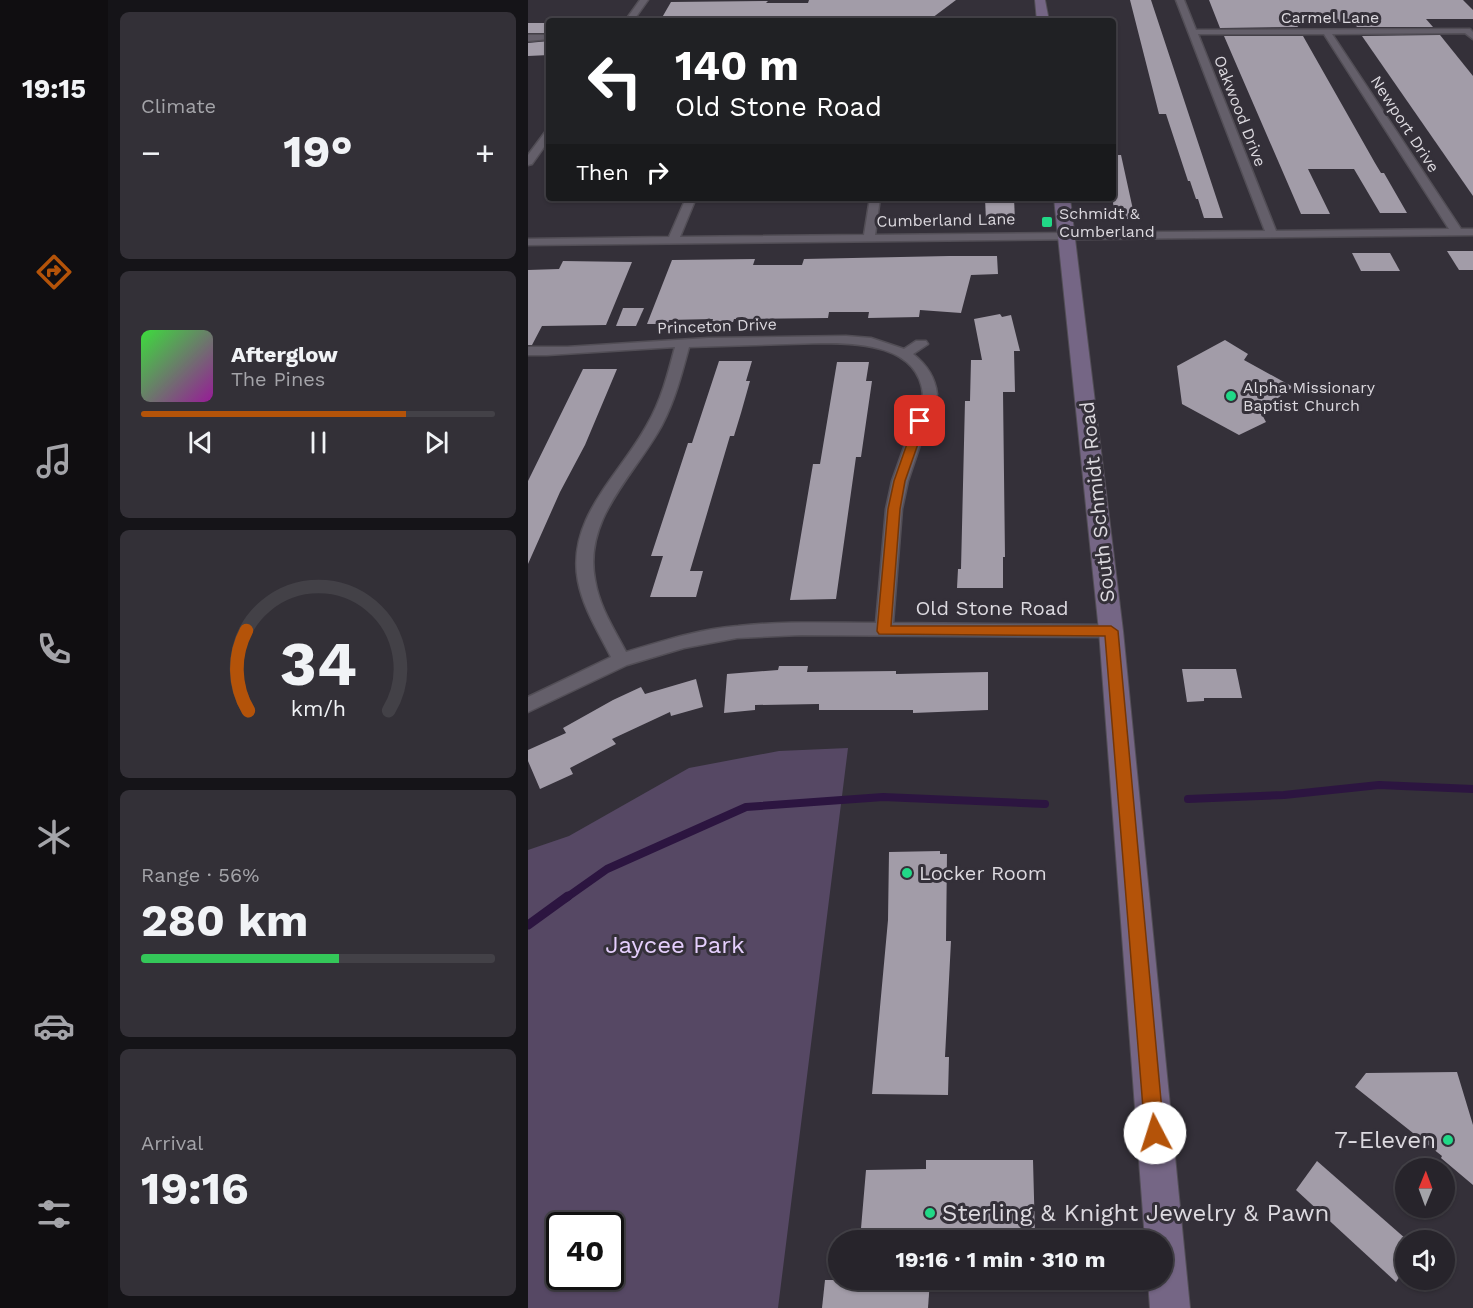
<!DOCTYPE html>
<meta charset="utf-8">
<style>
body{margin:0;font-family:"Work Sans",sans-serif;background:#333037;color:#f1f3f6;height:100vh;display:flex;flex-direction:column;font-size:22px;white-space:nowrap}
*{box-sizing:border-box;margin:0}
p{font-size:20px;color:#a4a4a9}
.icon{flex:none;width:33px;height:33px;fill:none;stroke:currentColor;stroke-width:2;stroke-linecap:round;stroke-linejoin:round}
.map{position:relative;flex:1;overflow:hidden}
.sheet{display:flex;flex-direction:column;gap:12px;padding:12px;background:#151418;width:420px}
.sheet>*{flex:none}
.hud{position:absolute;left:18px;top:18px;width:570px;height:183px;border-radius:6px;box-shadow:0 2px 4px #0004,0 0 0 2px #434147;background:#202124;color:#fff;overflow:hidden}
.needle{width:39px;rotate:1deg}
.tools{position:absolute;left:867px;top:1158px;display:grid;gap:12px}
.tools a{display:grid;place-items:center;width:60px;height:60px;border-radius:50%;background:#27242b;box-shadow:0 2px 4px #0004,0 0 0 2px #434147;font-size:30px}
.speed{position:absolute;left:18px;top:1212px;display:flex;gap:12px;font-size:30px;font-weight:700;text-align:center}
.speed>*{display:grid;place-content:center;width:78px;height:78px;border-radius:50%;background:#27242b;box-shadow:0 2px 4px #0004,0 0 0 2px #434147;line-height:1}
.speed .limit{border:3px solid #111;border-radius:9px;background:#fff;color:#111}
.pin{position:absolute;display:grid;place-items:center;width:51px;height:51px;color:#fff;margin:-26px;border-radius:12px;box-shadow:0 3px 9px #0006}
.me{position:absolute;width:66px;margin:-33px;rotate:355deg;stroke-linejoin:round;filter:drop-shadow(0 0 4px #0008)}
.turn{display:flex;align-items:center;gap:21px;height:126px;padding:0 30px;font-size:27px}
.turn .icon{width:78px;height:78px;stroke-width:2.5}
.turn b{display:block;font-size:42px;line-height:51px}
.then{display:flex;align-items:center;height:57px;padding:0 30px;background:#0003;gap:12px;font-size:22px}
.big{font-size:45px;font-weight:700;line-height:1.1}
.sheet .tile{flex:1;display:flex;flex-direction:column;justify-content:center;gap:9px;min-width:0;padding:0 21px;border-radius:9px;background:#333037}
.sheet .dial{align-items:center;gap:0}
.dial svg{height:156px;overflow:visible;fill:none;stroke:#434147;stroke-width:7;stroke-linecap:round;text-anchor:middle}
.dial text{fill:#f1f3f6;stroke:none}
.song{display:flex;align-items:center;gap:18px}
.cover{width:72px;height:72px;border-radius:9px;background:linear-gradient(135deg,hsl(120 70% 55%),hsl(300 70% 35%))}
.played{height:6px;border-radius:3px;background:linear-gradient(90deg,#b45309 75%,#434147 75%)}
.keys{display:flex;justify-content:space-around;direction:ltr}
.heat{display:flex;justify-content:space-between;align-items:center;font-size:33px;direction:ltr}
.charge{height:9px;border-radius:4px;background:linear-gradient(90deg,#34c759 56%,#434147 0)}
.trip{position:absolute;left:300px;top:1230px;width:345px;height:60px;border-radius:30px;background:#27242b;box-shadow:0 2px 4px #0004,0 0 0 2px #434147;font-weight:700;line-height:60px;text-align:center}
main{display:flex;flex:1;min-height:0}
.dock{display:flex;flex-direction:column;width:108px;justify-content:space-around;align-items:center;background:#100e11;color:#a4a4a9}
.dock .icon{width:42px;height:42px}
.dock .current{color:#b45309}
.dock b{font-size:27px;color:#f1f3f6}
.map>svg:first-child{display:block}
</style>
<main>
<nav class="dock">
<b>19:15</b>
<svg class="icon current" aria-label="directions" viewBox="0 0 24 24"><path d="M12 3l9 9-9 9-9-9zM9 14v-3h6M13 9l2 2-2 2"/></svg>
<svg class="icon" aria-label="music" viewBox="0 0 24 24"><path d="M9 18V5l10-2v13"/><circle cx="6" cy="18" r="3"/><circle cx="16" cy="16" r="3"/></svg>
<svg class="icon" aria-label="phone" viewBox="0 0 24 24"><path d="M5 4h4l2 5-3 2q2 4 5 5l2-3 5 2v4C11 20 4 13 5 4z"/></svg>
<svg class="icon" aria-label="climate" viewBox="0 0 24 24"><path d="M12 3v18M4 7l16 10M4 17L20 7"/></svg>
<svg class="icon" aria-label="car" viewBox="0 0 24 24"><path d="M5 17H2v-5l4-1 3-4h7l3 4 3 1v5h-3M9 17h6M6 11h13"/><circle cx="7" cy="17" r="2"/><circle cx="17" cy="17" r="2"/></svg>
<svg class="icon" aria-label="filters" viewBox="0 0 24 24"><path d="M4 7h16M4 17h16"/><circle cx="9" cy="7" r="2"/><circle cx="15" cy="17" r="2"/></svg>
</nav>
<section class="sheet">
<div class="tile"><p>Climate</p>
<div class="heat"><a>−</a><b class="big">19°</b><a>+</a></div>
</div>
<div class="tile">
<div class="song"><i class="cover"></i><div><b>Afterglow</b><p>The Pines</p></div></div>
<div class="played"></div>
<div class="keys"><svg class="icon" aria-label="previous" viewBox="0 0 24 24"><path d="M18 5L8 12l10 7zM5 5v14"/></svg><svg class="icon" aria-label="pause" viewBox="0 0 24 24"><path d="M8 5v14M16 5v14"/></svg><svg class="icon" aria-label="next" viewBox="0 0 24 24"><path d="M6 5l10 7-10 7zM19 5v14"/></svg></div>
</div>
<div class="tile dial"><svg viewBox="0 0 100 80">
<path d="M14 69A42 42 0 1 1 86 69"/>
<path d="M14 69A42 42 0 0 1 13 28" stroke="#b45309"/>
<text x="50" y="56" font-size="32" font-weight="700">34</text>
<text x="50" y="72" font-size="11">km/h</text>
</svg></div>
<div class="tile"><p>Range · 56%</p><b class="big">280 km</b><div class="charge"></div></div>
<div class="tile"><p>Arrival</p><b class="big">19:16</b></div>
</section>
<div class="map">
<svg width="945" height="1308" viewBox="0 0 945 1308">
<rect width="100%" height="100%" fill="#343039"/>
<path fill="#564864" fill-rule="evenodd" d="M320 748 250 1308H0V850L41 836 161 768 251 751ZM32 1226H82V1276H32Z"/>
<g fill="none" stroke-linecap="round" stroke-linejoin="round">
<g stroke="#2c1540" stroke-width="8">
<path d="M660 799 756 795 851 785 945 789"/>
<path d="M38 898 79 869 218 807 355 797 517 804"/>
</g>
<path stroke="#2c1540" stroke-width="9" d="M0 925 40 896"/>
</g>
<g fill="#a29ca8">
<path d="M281 0H428L400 21H132L143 2 240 1 238 3H280Z"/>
<path d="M602 0H623L695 218H676L670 199H668L662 181H660L638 114H631Z"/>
<path d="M681 0H935L945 10V19H898L905 27H829L825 22 767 21 770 27 692 28Z"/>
<rect x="0" y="23" width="21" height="10"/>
<path d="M912 35 945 76V196L834 36Z"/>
<path d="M696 36H775L847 163 853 173H856L879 213H852L826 169H780L802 214H773Z"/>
<path d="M21 41V55L0 56V43Z"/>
<path d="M585 155H593L607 219H588L585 203Z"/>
<path d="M457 198H486L487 221H458Z"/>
<path d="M919 251H945V270H931Z"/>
<path d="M824 253H862L872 271H833Z"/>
<path d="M421 256H469L470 274 443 275 433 313 392 310 391 317 340 318 341 312H301L300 318 206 319 205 322 184 323 185 319 141 320 140 324H119L144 260 227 259 225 265H274L276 259Z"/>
<path d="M35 261 104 262 78 325 14 326 4 345H0V270L31 269Z"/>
<path d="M95 308H116L108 326H88Z"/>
<path d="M472 314 474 317 483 315 492 351H486L487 392H475L477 557H475V588H429L430 569H433L437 401H442L443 360H454L446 319Z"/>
<path d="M697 340 720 354 716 360 765 387 732 411 738 422 711 435 654 404 649 366Z"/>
<path d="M191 361H224L218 381H222L213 413 206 436H202L162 571H175L168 597H122L135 556H123L160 443H164Z"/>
<path d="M309 362H341L338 381H344L333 457H328L308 599 262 600 285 464H292Z"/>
<path d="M55 369H89L57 445 32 492 0 564V481Z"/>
<path d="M251 666H280L279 672 368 671V674L460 672V710L385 713V710H291V704L227 705V710L196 713 199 674 250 670Z"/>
<path d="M654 669H708L714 698H676V701L659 702Z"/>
<path d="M168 679 175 707 143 716 142 712 84 739 88 744 42 768 45 774 12 789 0 761V750L38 733 35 728 85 700 113 687 117 694Z"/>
<path d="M412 851V854H419L418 941H423L417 1057H421L420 1095 344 1094 360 920 361 852Z"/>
<path d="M929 1072 945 1125V1185L913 1158 914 1156 827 1087 838 1073Z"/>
<path d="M398 1160H505L507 1235 403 1236V1240H332L338 1170 398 1169Z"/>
<path d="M789 1161 878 1239V1267L868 1282 768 1190Z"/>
<path d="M297 1280H402L400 1308H294Z"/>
</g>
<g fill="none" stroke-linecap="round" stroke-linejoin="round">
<defs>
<g id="street">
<path d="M112 0H120L105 21H97Z"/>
<path d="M648 0H656L668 30 942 29 945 32V39L937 33 804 34 933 229H945V235L0 245V239L141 237 158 198H168L152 237 336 235 342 198H352L347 235 737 231ZM670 34H796L921 229 748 231Z"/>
<path d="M0 35H21V39L0 41Z"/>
<path d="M21 130V140L4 164 0 165V155L18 131Z"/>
<path d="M318 336 343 338 376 349 388 341H398L400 344 385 354C399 365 407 377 409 394L380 481 374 509 365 623 583 625 589 626 592 631 589 636 583 637 272 635 209 638 156 648 99 665 0 712V697L83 657C71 633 55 608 50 581 38 518 92 475 119 425 133 401 140 374 147 347L19 355H0V347H39L180 338ZM293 343C331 343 390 345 395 394L364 481 358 509 348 623C302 623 256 621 210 626 171 629 135 641 98 652 86 629 71 606 67 580 55 518 107 475 134 425 147 400 154 373 161 347Z"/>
</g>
<g id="secondary">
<path d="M507 0H517L521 21H509Z"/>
<path d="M526 198H542L595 631 662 1308H622L620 1280H634V1240H617L571 631Z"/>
</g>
</defs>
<use href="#street" stroke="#524e56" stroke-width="3"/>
<use href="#secondary" stroke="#524e56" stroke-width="2"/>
<use href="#street" fill="#645f6a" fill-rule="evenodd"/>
<use href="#secondary" fill="#756685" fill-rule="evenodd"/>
</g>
<path fill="#b45309" stroke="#753606" stroke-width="1.5" d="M392 418 398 421 377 481 372 509 363 626H583L590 631 636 1133 633 1140 627 1143 620 1140 617 1133 577 636 351 634 349 631 360 509 366 481 387 421Z"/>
<g fill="#21d887" stroke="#343039" stroke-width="2">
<rect x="513" y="216" width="12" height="12" rx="3"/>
<circle cx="703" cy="396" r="6"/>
<circle cx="379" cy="873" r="6"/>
<circle cx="920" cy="1140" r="6"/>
<circle cx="402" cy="1213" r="6"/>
</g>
<g text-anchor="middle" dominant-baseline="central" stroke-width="6" stroke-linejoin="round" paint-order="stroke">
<g font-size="16" fill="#dcd9df" stroke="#343039">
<text x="802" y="17">Carmel Lane</text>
<text transform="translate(712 111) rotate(69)">Oakwood Drive</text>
<text transform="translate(877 124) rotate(57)">Newport Drive</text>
<text transform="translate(418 220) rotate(-1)">Cumberland Lane</text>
<text transform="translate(189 326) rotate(-2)">Princeton Drive</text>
</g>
<g font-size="16" fill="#dcd9df" stroke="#343039" text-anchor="start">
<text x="531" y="213">Schmidt &amp;<tspan x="531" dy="18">Cumberland</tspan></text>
<text x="715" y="387">Alpha Missionary<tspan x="715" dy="18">Baptist Church</tspan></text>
</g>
<g font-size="20" fill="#dcd9df" stroke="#343039">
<text transform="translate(569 502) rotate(-96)">South Schmidt Road</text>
<text x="464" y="608">Old Stone Road</text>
</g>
<g font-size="20" fill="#dcd9df" stroke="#343039" text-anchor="start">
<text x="391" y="873">Locker Room</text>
</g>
<g font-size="24" fill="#e5cffd" stroke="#343039">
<text x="147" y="945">Jaycee Park</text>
</g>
<g font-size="24" fill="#dcd9df" stroke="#343039" text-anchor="end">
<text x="908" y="1140">7-Eleven</text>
<text x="414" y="1213" text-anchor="start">Sterling &amp; Knight Jewelry &amp; Pawn</text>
</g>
</g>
</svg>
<div class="tools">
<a><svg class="needle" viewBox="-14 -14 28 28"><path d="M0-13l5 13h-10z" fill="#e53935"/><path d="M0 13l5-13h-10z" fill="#a4a4a9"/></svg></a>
<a><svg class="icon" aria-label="sound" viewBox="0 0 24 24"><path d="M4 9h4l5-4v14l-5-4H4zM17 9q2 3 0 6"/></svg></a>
</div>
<div class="speed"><div class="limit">40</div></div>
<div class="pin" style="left:392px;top:421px;background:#d93025"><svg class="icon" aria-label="arrive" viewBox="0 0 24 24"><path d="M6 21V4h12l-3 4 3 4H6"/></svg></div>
<svg class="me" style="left:627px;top:1133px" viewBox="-20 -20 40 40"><circle r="19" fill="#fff"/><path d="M0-13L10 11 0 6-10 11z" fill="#b45309"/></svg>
<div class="trip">19:16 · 1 min · 310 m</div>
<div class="hud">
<div class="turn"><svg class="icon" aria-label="left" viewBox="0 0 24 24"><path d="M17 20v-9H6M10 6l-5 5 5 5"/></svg><div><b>140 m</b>Old Stone Road</div></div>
<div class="then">Then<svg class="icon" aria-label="right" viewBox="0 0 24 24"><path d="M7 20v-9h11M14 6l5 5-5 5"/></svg></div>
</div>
</div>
</main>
